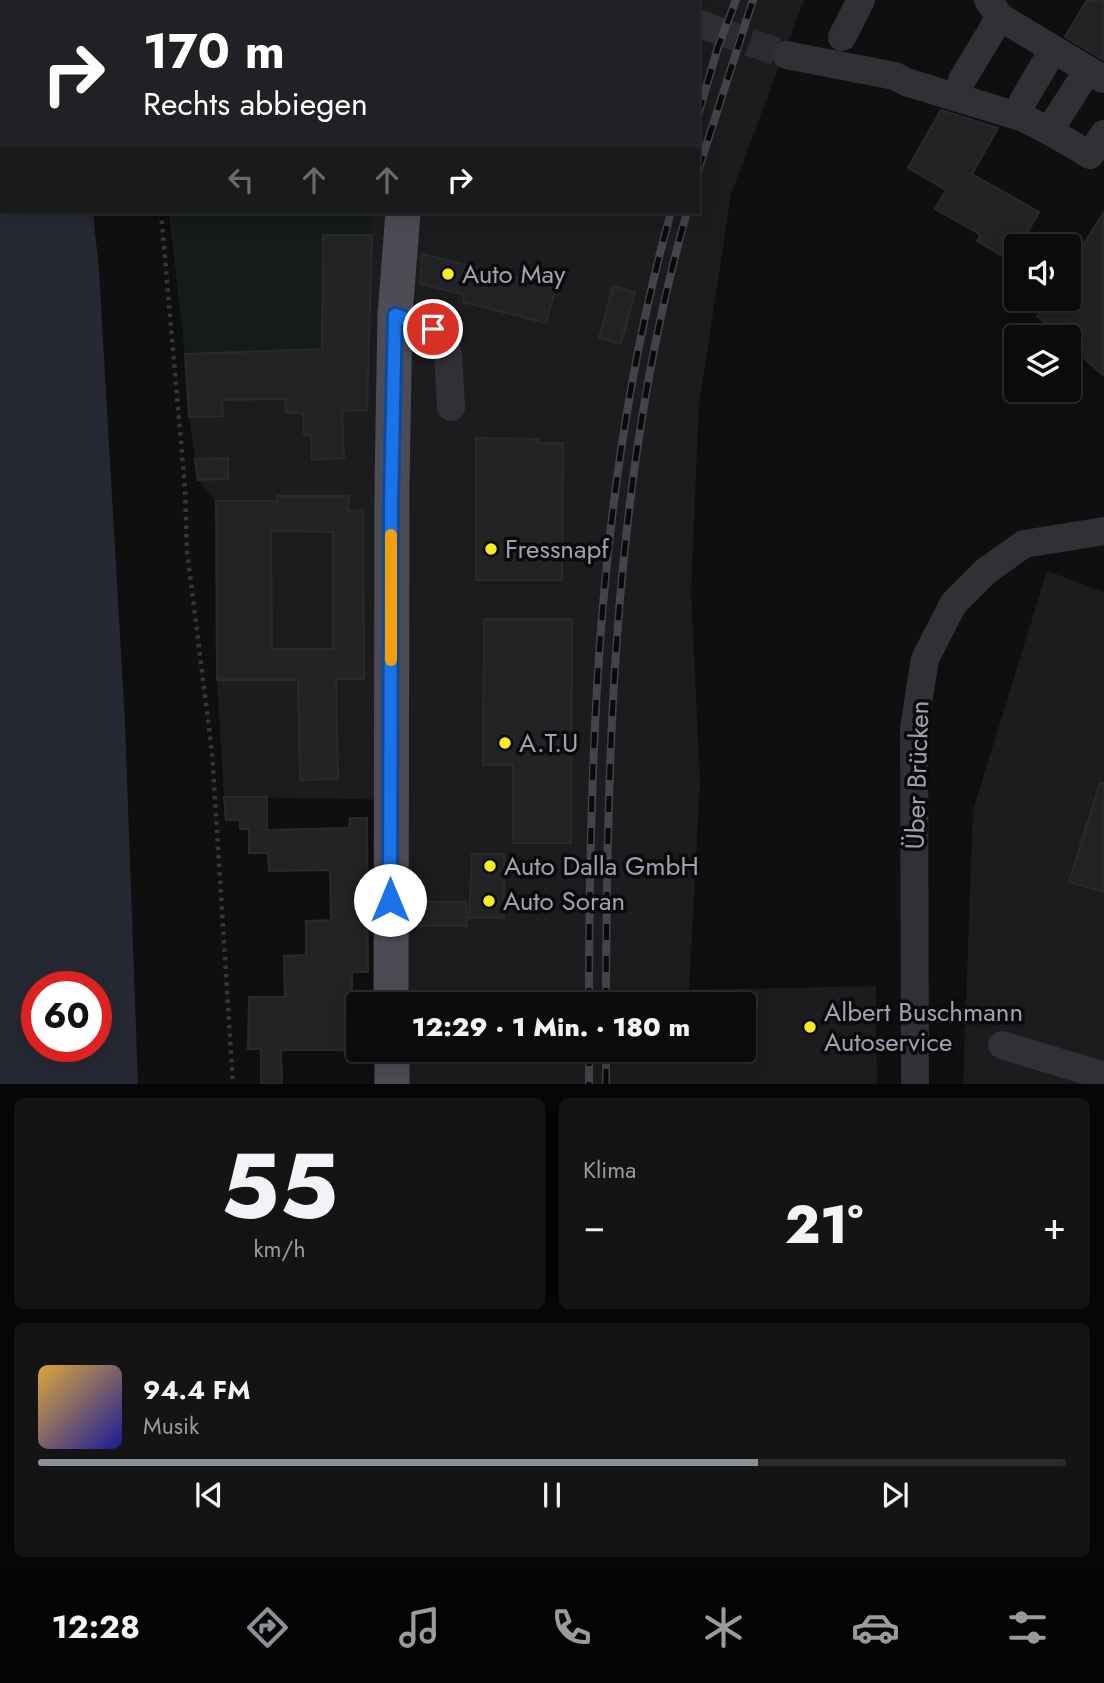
<!DOCTYPE html>
<html lang="de">
<meta charset="utf-8">
<style>
body{margin:0;font-family:Jost,sans-serif;background:#141415;color:#f1f3f6;height:100vh;display:flex;flex-direction:column;font-size:26px;white-space:nowrap}
*{box-sizing:border-box;margin:0}
p{font-size:23px;color:#9a9b9d}
.icon{flex:none;width:38px;height:38px;fill:none;stroke:currentColor;stroke-width:2;stroke-linecap:round;stroke-linejoin:round}
.map{position:relative;height:1084px;overflow:hidden}
.details{display:flex;flex-direction:column;gap:14px;padding:14px;background:#060607;flex:1}
.details>*{flex:none}
.top-card{position:absolute;left:0px;top:0px;width:700px;height:214px;box-shadow:0 4px 18px #0003,0 0 0 2px #2b2b2d;background:#202124;color:#fff;overflow:hidden}
.controls{position:absolute;left:1004px;top:234px;display:grid;gap:14px}
.controls a{display:grid;place-items:center;width:77px;height:77px;border-radius:7px;background:#0b0b0c;box-shadow:0 4px 18px #0003,0 0 0 2px #2b2b2d;font-size:35px}
.speed{position:absolute;left:21px;top:971px;display:flex;gap:14px;font-size:35px;font-weight:700;text-align:center}
.speed>*{display:grid;place-content:center;width:91px;height:91px;border-radius:50%;background:#0b0b0c;box-shadow:0 4px 18px #0003,0 0 0 2px #2b2b2d;line-height:1}
.speed .limit{border:10px solid #d22;background:#fff;color:#111}
.pin{position:absolute;display:grid;place-items:center;width:60px;height:60px;color:#fff;margin:-30px;border:4px solid #fff;border-radius:50%;box-shadow:0 2px 7px #0007}
.me{position:absolute;width:77px;margin:-38px;rotate:0deg;stroke-linejoin:round;filter:drop-shadow(0 0 5px #0008)}
.turn{display:flex;align-items:center;gap:24px;height:147px;padding:0 28px;font-size:32px}
.turn .icon{width:91px;height:91px;stroke-width:2.5}
.turn b{display:block;font-size:49px;line-height:60px}
.lanes{display:flex;align-items:center;height:66px;padding:0 28px;background:#0003;justify-content:center;gap:35px;direction:ltr}
.lanes .off{opacity:.35}
.big{font-size:52px;font-weight:800;line-height:1.1}
.details .card{flex:1;display:flex;flex-direction:column;justify-content:center;gap:10px;min-width:0;padding:0 24px;border-radius:10px;background:#141415}
.details .dial{align-items:center;gap:0}
.dial b{font-size:91px;line-height:1}
.song{display:flex;align-items:center;gap:21px}
.cover{width:84px;height:84px;border-radius:10px;background:linear-gradient(135deg,hsl(40 70% 55%),hsl(240 70% 35%))}
.played{height:7px;border-radius:4px;background:linear-gradient(90deg,#8c9099 70%,#2b2b2d 70%)}
.keys{display:flex;justify-content:space-around;direction:ltr}
.heat{display:flex;justify-content:space-between;align-items:center;font-size:38px;direction:ltr}
.details .tiles{flex:1;display:grid;gap:14px;grid-template-columns:1fr 1fr}
.card:last-child{grid-column:span 2}
.trip{position:absolute;left:346px;top:992px;width:410px;height:70px;border-radius:7px;background:#0b0b0c;box-shadow:0 4px 18px #0003,0 0 0 2px #2b2b2d;font-weight:800;line-height:70px;text-align:center}
.tab-bar{display:flex;height:112px;justify-content:space-around;align-items:center;background:#040405;color:#9a9b9d}
.tab-bar .icon{width:49px;height:49px}
.tab-bar .active{color:#8c9099}
.tab-bar b{font-size:32px;color:#f1f3f6}
.map>svg:first-child{display:block}
</style>
<div class="map">
<svg width="1104" height="1085" viewBox="0 0 1104 1085">
<rect width="100%" height="100%" fill="#0f0f10"/>
<g fill="#1c1b1d">
<path d="M149 0H804L731 194 699 405 691 590 700 782 689 990 876 986 877 1084H406V1050H744V1004H406L407 800 224 797 217 680 216 501 198 480 189 417 185 354 169 212H698V2Z"/>
<path d="M1047 571 1104 592V1084L963 1085 973 810Z"/>
</g>
<path fill="#151b18" d="M173 212H373L372 235 323 236 322 349 185 354Z"/>
<path fill="#262934" fill-rule="evenodd" d="M0 0H69L2 2V212H93L99 270 125 723 138 1084H0ZM37 987H96V1046H37Z"/>
<g fill="#232225" stroke="#2a292d" stroke-width="2" fill-rule="evenodd">
<path d="M1087 0H1104V60L1065 37Z"/>
<path d="M941 110 998 128 972 174 1039 212 1011 261 977 241 981 235 935 209 946 190 908 168Z"/>
<path d="M1104 212V376L1069 345V338H1061L1037 316 1048 299H1069V267Z"/>
<path d="M323 235H372L367 410 342 411 344 458 312 460 311 435H304L303 413H286L285 399 222 400 223 416 189 417 185 354 322 349Z"/>
<path d="M422 254 556 287 546 323 463 302 465 295 420 284Z"/>
<path d="M613 286 635 292 621 344 599 338Z"/>
<path d="M476 438 538 439V443H563L562 580H476Z"/>
<path d="M228 458V479L198 480 195 459Z"/>
<path d="M277 496H349L348 511 363 510 364 679H336L338 779 300 780 298 680H217L216 501H277ZM271 531 333 532V649H272Z"/>
<path d="M484 619H572L571 843H513V765H483Z"/>
<path d="M1100 783 1104 784V892L1069 882Z"/>
<path d="M224 797H267V830L349 828 350 818H367L368 972H352V1050H281L282 1084H261V1049H248L249 997H285L284 956 306 955V921L331 920 330 870 269 871 268 853H249V829H240V820H226Z"/>
<path d="M472 854H504V918H469Z"/>
<path d="M416 902H466L467 926H416Z"/>
</g>
<g fill="none" stroke-linecap="round" stroke-linejoin="round">
<path stroke="#2c2c30" stroke-width="28" stroke-dasharray="28 14" stroke-linecap="butt" d="M710 28 786 55"/>
<g stroke="#36363d" stroke-width="4.5" stroke-dasharray="3.5 5" stroke-linecap="butt">
<path d="M139 0V2"/>
<path d="M161 212 185 488 187 551 212 752 233 1085"/>
</g>
<g stroke="#313036" stroke-width="28">
<path d="M349 0 355 2"/>
<path d="M646 0 650 2"/>
<path d="M988 0 1000 17 1103 79"/>
<path d="M236 2 237 0"/>
<path d="M698 23 710 28"/>
<path d="M842 37 861 0"/>
<path d="M786 55 895 76 906 82 1024 118 1049 131"/>
<path d="M1088 70 1049 131 1090 155 1104 134"/>
<path d="M962 80 1000 17"/>
<path d="M1023 101 1053 50"/>
<path d="M395 315 433 329 448 354 451 407"/>
<path d="M1002 1045 1104 1076"/>
<path d="M915 1085 914 728 925 659 953 604 986 571 1024 544 1104 531"/>
</g>
<g stroke="#4d4c55" stroke-width="35">
<path d="M456 2 457 0"/>
<path d="M391 1004 392 484 395 315 403 212"/>
<path d="M392 1050V1085"/>
</g>
<defs>
<g id="rail">
<path d="M698 115 718 47 736 0"/>
<path d="M698 171 753 0"/>
<path d="M589 1004C589 739 599 469 671 212"/>
<path d="M606 1004C607 739 614 469 687 212"/>
<path d="M589 1050V1085"/>
<path d="M606 1085V1050"/>
</g>
</defs>
<use href="#rail" stroke="#43434b" stroke-width="8"/>
<use href="#rail" stroke="#0b0a0b" stroke-width="5" stroke-dasharray="16" stroke-linecap="butt"/>
</g>
<g fill="none" stroke-linecap="round" stroke-linejoin="round">
<defs>
<path id="route" d="M390 900 391 502 395 315 433 329"/>
</defs>
<use href="#route" stroke="#114b97" stroke-width="18"/>
<use href="#route" stroke="#1a73e8" stroke-width="12"/>
<path stroke="#f59e0b" stroke-width="12" d="M391 660V535"/>
</g>
<g fill="#f7eb21" stroke="#0b0a0b" stroke-width="2.5">
<circle cx="448" cy="274" r="7"/>
<circle cx="491" cy="549" r="7"/>
<circle cx="505" cy="743" r="7"/>
<circle cx="490" cy="866" r="7"/>
<circle cx="489" cy="901" r="7"/>
<circle cx="810" cy="1027" r="7"/>
</g>
<g text-anchor="middle" dominant-baseline="central" stroke-width="7" stroke-linejoin="round" paint-order="stroke">
<g font-size="26" fill="#a0a0b2" stroke="#0b0a0b" text-anchor="start">
<text x="462" y="274">Auto May</text>
<text x="505" y="549">Fressnapf</text>
<text x="519" y="743">A.T.U</text>
<text x="504" y="866">Auto Dalla GmbH</text>
<text x="503" y="901">Auto Soran</text>
<text x="824" y="1012">Albert Buschmann<tspan x="824" dy="30">Autoservice</tspan></text>
</g>
<g font-size="26" fill="#a0a0b2" stroke="#0b0a0b">
<text transform="translate(917 775) rotate(-88)">Über Brücken</text>
</g>
</g>
</svg>
<div class="controls">
<a><svg class="icon" aria-label="sound" viewBox="0 0 24 24"><path d="M4 9h4l5-4v14l-5-4H4zM17 9q2 3 0 6"/></svg></a>
<a><svg class="icon" aria-label="layers" viewBox="0 0 24 24"><path d="M12 4l9 5-9 5-9-5zM3 14l9 5 9-5"/></svg></a>
</div>
<div class="speed"><div class="limit">60</div></div>
<div class="pin" style="left:433px;top:329px;background:#d93025"><svg class="icon" aria-label="arrive" viewBox="0 0 24 24"><path d="M6 21V4h12l-3 4 3 4H6"/></svg></div>
<svg class="me" style="left:390px;top:900px" viewBox="-20 -20 40 40"><circle r="19" fill="#fff"/><path d="M0-13L10 11 0 6-10 11z" fill="#1a73e8"/></svg>
<div class="trip">12:29 · 1 Min. · 180 m</div>
<div class="top-card">
<div class="turn"><svg class="icon" aria-label="right" viewBox="0 0 24 24"><path d="M7 20v-9h11M14 6l5 5-5 5"/></svg><div><b>170 m</b>Rechts abbiegen</div></div>
<div class="lanes"><svg class="icon off" aria-label="left" viewBox="0 0 24 24"><path d="M17 20v-9H6M10 6l-5 5 5 5"/></svg><svg class="icon off" aria-label="ahead" viewBox="0 0 24 24"><path d="M12 20V5M6 11l6-6 6 6"/></svg><svg class="icon off" aria-label="ahead" viewBox="0 0 24 24"><path d="M12 20V5M6 11l6-6 6 6"/></svg><svg class="icon" aria-label="right" viewBox="0 0 24 24"><path d="M7 20v-9h11M14 6l5 5-5 5"/></svg></div>
</div>
</div>
<section class="details">
<div class="tiles">
<div class="card dial"><b>55</b><p>km/h</p></div>
<div class="card"><p>Klima</p>
<div class="heat"><a>−</a><b class="big">21°</b><a>+</a></div>
</div>
<div class="card">
<div class="song"><i class="cover"></i><div><b>94.4 FM</b><p>Musik</p></div></div>
<div class="played"></div>
<div class="keys"><svg class="icon" aria-label="previous" viewBox="0 0 24 24"><path d="M18 5L8 12l10 7zM5 5v14"/></svg><svg class="icon" aria-label="pause" viewBox="0 0 24 24"><path d="M8 5v14M16 5v14"/></svg><svg class="icon" aria-label="next" viewBox="0 0 24 24"><path d="M6 5l10 7-10 7zM19 5v14"/></svg></div>
</div>
</div>
</section>
<nav class="tab-bar">
<b>12:28</b>
<svg class="icon active" aria-label="directions" viewBox="0 0 24 24"><path d="M12 3l9 9-9 9-9-9zM9 14v-3h6M13 9l2 2-2 2"/></svg>
<svg class="icon" aria-label="music" viewBox="0 0 24 24"><path d="M9 18V5l10-2v13"/><circle cx="6" cy="18" r="3"/><circle cx="16" cy="16" r="3"/></svg>
<svg class="icon" aria-label="phone" viewBox="0 0 24 24"><path d="M5 4h4l2 5-3 2q2 4 5 5l2-3 5 2v4C11 20 4 13 5 4z"/></svg>
<svg class="icon" aria-label="climate" viewBox="0 0 24 24"><path d="M12 3v18M4 7l16 10M4 17L20 7"/></svg>
<svg class="icon" aria-label="car" viewBox="0 0 24 24"><path d="M5 17H2v-5l4-1 3-4h7l3 4 3 1v5h-3M9 17h6M6 11h13"/><circle cx="7" cy="17" r="2"/><circle cx="17" cy="17" r="2"/></svg>
<svg class="icon" aria-label="filters" viewBox="0 0 24 24"><path d="M4 7h16M4 17h16"/><circle cx="9" cy="7" r="2"/><circle cx="15" cy="17" r="2"/></svg>
</nav>
